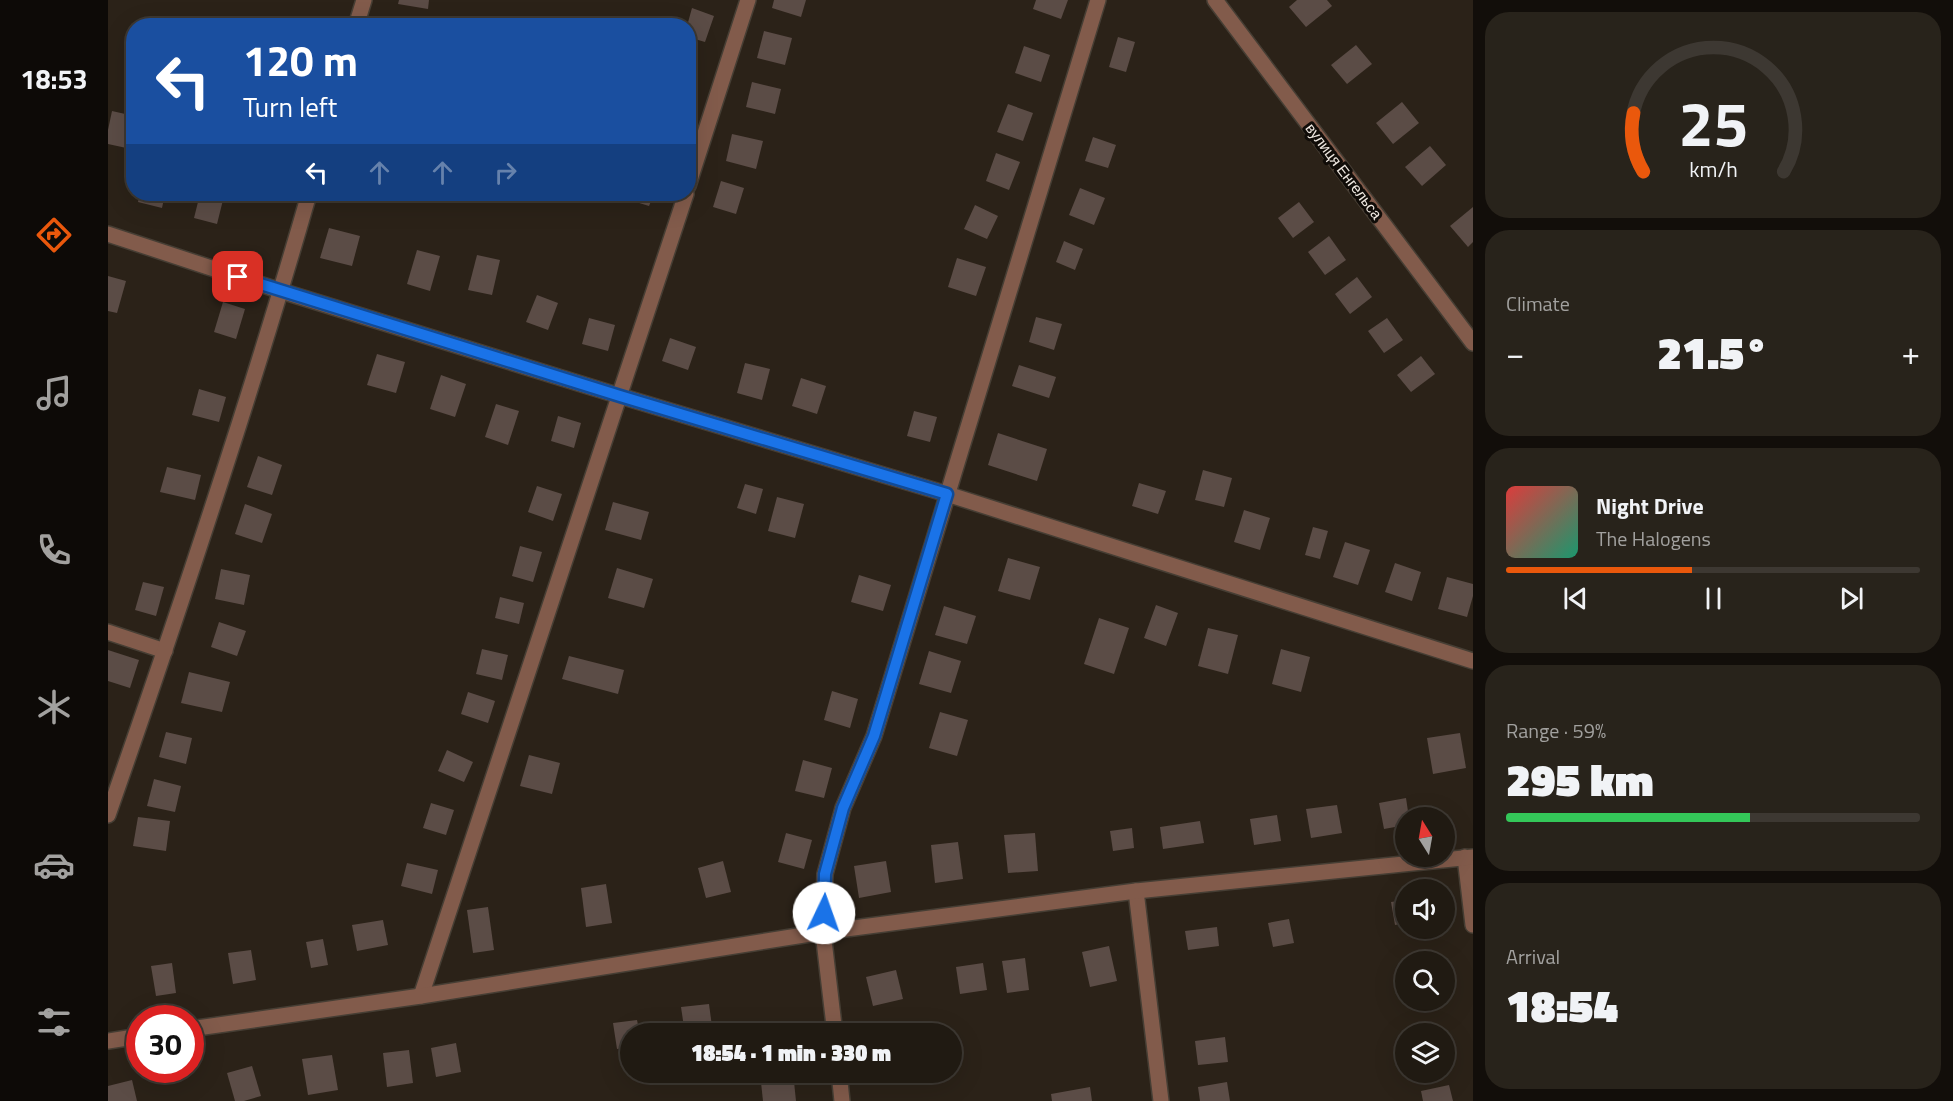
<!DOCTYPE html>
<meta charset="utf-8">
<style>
body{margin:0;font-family:"Titillium Web",sans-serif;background:#28231b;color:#f1f3f6;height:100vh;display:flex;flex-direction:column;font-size:22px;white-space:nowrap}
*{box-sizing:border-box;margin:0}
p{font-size:20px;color:#a2a19f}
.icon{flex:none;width:33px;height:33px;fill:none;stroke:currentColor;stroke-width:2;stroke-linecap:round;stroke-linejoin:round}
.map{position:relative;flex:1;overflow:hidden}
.sheet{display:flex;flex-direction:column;gap:12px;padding:12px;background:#120e0a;width:480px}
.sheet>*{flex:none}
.hud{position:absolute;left:18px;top:18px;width:570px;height:183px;border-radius:24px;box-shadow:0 6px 24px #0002,0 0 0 2px #3d3832;background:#1a4fa0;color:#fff;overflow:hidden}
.needle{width:39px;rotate:349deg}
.tools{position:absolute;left:1287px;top:807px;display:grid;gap:12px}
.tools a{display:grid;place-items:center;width:60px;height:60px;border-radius:50%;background:#201a12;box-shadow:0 6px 24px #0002,0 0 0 2px #3d3832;font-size:30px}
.speed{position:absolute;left:18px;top:1005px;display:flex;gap:12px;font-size:30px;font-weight:700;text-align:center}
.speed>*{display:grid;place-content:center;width:78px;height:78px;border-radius:50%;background:#201a12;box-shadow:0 6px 24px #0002,0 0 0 2px #3d3832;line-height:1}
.speed .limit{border:9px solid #d22;background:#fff;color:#111}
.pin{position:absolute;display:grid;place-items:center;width:51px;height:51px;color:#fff;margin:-26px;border-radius:12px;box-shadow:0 3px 9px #0006}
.me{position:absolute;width:66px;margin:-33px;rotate:3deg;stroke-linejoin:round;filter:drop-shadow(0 0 4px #0008)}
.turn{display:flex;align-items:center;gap:21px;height:126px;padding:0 18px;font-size:27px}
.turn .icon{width:78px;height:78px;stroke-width:2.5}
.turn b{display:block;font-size:42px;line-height:51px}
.lanes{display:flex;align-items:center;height:57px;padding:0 18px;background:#0003;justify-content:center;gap:30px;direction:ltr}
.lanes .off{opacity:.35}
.big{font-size:45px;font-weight:800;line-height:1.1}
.sheet .tile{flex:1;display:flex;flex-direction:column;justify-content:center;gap:9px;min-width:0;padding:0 21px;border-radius:24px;background:#28231b}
.sheet .dial{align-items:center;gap:0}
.dial svg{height:156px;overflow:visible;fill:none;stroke:#3d3832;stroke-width:7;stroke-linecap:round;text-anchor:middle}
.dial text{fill:#f1f3f6;stroke:none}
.song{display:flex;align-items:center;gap:18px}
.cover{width:72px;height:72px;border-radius:9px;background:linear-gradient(135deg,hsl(0 70% 55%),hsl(160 70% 35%))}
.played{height:6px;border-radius:3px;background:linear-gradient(90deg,#ea580c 45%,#3d3832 45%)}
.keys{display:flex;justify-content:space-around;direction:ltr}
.heat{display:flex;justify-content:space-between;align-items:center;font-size:33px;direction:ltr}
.charge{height:9px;border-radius:4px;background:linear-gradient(90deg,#34c759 59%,#3d3832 0)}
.trip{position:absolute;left:512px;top:1023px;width:342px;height:60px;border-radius:30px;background:#201a12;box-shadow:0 6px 24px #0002,0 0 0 2px #3d3832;font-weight:800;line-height:60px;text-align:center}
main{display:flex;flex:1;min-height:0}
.tab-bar{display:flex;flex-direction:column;width:108px;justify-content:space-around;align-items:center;background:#0d0a07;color:#a2a19f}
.tab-bar .icon{width:42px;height:42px}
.tab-bar .selected{color:#ea580c}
.tab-bar b{font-size:27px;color:#f1f3f6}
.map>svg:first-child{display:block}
</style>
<main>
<nav class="tab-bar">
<b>18:53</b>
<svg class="icon selected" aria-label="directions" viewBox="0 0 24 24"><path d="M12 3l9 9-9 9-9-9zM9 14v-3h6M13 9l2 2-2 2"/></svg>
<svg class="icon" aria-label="music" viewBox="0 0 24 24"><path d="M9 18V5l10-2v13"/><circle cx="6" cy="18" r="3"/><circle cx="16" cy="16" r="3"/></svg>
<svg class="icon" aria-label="phone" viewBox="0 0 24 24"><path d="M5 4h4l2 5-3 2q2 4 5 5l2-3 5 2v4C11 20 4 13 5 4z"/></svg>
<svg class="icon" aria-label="climate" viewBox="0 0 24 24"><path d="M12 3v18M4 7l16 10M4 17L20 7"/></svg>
<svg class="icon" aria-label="car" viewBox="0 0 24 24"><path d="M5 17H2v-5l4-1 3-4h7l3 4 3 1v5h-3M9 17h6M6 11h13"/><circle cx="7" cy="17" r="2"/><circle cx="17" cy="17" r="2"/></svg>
<svg class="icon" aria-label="filters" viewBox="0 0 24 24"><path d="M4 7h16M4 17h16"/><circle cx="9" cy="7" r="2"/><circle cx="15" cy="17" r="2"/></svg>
</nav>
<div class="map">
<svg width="1365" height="1101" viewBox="0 0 1365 1101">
<rect width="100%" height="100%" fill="#2b2218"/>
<g fill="#5b4c46">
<path d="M291 0H321L320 9 290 4Z"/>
<path d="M666 0H698L693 17 664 8Z"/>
<path d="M928 0H960L953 19 925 9Z"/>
<path d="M1189 0H1219L1224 6 1198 27 1181 7Z"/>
<path d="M584 8 606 16 597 42 580 37V26H579Z"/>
<path d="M656 31 684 38 677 65 649 58Z"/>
<path d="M1010 37 1027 42 1018 72 1001 67Z"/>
<path d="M1248 45 1264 64 1239 84 1223 65Z"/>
<path d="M916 46 942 55 933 82 907 73Z"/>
<path d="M580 67 589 69 583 92H580Z"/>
<path d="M644 82 673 89 667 114 638 107Z"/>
<path d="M1294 102 1311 123 1285 144 1268 123Z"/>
<path d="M900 104 925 113 915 141 889 132Z"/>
<path d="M4 111 26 116V137L23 149 0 144V130Z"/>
<path d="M624 134 655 141 648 169 618 161Z"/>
<path d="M985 137 1008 145 1000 168 977 161Z"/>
<path d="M1322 146 1338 165 1314 186 1297 167Z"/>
<path d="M888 153 912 162 901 190 878 181Z"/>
<path d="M613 181 636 188 628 214 605 207Z"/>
<path d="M972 188 997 198 986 225 961 215Z"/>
<path d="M32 194H57L54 208 30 202Z"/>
<path d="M92 194H104L116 196 109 224 86 218Z"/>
<path d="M516 194H546L541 206 515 198Z"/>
<path d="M1191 202 1206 222 1185 238 1170 218Z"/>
<path d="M867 205 890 216 879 239 856 229Z"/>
<path d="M1365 207V242L1360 247 1342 226Z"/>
<path d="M221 228 252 236 244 266 212 258Z"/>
<path d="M1221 236 1238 260 1217 275 1200 252Z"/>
<path d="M956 241 975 249 967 270 948 262Z"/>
<path d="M309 250 332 256 322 291 299 284Z"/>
<path d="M369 255 392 260 384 295 360 290Z"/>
<path d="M849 258 878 267 868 296 840 287Z"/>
<path d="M0 276 18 281 9 313 0 311Z"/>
<path d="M1249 277 1264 297 1242 314 1227 294Z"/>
<path d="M429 295 450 303 440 330 418 322Z"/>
<path d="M115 302 137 309 128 339 106 332Z"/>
<path d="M928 317 954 324 946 350 921 342Z"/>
<path d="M481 318 507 325 500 351 474 344Z"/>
<path d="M1279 318 1295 340 1276 353 1260 331Z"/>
<path d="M562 338 588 347 580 370 554 361Z"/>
<path d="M269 354 297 362 288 393 259 385Z"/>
<path d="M1313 356 1327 374 1303 392 1289 375Z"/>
<path d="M637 363 662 369 654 400 629 393Z"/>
<path d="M911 365 948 377 941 398 904 386Z"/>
<path d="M333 375 358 384 347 417 322 409Z"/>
<path d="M693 378 718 386 709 414 684 406Z"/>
<path d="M91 389 118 397 111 422 84 415Z"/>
<path d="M388 404 411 411 400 445 377 437Z"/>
<path d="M806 411 829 417 822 442 799 436Z"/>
<path d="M450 416 473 423 466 448 443 441Z"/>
<path d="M890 433 939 449 929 481 880 465Z"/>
<path d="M150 456 174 465 164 495 139 487Z"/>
<path d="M59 467 93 475 87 500 52 492Z"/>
<path d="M1095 470 1124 478 1116 507 1087 500Z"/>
<path d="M1031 483 1058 491 1050 514 1024 506Z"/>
<path d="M637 484 655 489 648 514 629 508Z"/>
<path d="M429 486 454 494 445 521 420 512Z"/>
<path d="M669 497 696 504 687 538 660 531Z"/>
<path d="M505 502 541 512 533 540 497 530Z"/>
<path d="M137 504 164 514 154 543 127 534Z"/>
<path d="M1136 510 1162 518 1152 550 1126 542Z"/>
<path d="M1205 527 1220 531 1212 559 1197 555Z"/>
<path d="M1237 542 1262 550 1250 585 1225 577Z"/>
<path d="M412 546 434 552 425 582 404 576Z"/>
<path d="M900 558 932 567 922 600 890 591Z"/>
<path d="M1287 563 1313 572 1304 601 1277 592Z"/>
<path d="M509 568 545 579 536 608 500 598Z"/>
<path d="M113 569 142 575 136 605 107 599Z"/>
<path d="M751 575 783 585 775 611 743 602Z"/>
<path d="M1339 577 1365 584V596L1359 617 1330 609Z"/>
<path d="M35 582 56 587 48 616 27 610Z"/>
<path d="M392 597 416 603 411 624 387 618Z"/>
<path d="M1048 605 1070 613 1058 646 1036 638Z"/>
<path d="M836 606 868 616 859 644 827 635Z"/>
<path d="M991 618 1021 628 1006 674 976 664Z"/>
<path d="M111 622 138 631 129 656 103 647Z"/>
<path d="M1100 628 1130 635 1120 674 1090 666Z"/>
<path d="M374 649 400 655 394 680 368 674Z"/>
<path d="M1173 649 1202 657 1193 692 1164 684Z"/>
<path d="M0 650 31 660 22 688 0 681Z"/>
<path d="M821 651 853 661 843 693 811 684Z"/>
<path d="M461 656 516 670 510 694 454 679Z"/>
<path d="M81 672 122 682 114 712 73 703Z"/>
<path d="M724 691 750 699 742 728 716 720Z"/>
<path d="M360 692 387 701 380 723 353 714Z"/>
<path d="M832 712 860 720 849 756 821 748Z"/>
<path d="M58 732 84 738 78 764 51 757Z"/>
<path d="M1352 733 1358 768 1325 774 1319 738Z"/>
<path d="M339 750 365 762 356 782 330 771Z"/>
<path d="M421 755 452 763 444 794 412 786Z"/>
<path d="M695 760 724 768 716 798 687 791Z"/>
<path d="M46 779 73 786 67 812 39 806Z"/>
<path d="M1298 798 1301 818H1298V825L1276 829 1271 803Z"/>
<path d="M323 803 346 810 338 835 315 828Z"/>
<path d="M1229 805 1234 833 1203 838 1198 809Z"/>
<path d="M1169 815 1173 841 1146 845 1142 819Z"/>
<path d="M30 817 62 821 58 851 25 846Z"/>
<path d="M1092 821 1096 843 1055 849 1052 827Z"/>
<path d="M1024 828 1026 848 1005 851 1002 831Z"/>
<path d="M678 833 704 840 696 869 670 862Z"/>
<path d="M927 833 930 871 900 873 896 835Z"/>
<path d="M850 842 855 879 827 883 823 845Z"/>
<path d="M615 861 623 892 598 898 590 868Z"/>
<path d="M778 861 783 892 751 898 746 866Z"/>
<path d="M299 863 330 870 324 894 293 886Z"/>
<path d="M498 884 504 923 478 927 473 888Z"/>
<path d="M1298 900V923L1287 925 1283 902Z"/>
<path d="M380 907 386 950 365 953 359 910Z"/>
<path d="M1181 919 1186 943 1165 947 1160 923Z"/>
<path d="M275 920 280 945 249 951 244 925Z"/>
<path d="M1109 927 1111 946 1080 950 1077 931Z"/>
<path d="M215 939 220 965 203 968 198 942Z"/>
<path d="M1001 946 1009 981 982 987 974 952Z"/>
<path d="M143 950 148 980 125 984 120 953Z"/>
<path d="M917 958 921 990 899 993 894 961Z"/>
<path d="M64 963 68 993 48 996 43 966Z"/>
<path d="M875 963 879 990 852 994 848 967Z"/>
<path d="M788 970 795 999 765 1006 758 977Z"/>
<path d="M1301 1000H1329L1330 1002 1303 1007Z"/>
<path d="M601 1004 605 1034H577L573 1007Z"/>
<path d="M529 1020 532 1034H522V1047L509 1049 505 1023Z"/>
<path d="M1117 1037 1120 1062 1090 1065 1087 1041Z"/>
<path d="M348 1043 353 1072 328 1077 323 1048Z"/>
<path d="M301 1050 305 1083 279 1087 275 1053Z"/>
<path d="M224 1055 230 1090 200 1095 194 1059Z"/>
<path d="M144 1066 153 1096 136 1101H127L119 1073Z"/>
<path d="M656 1072H685L688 1101H655L652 1073Z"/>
<path d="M769 1072H797L798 1079 772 1085Z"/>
<path d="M24 1080 29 1101H0V1086Z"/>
<path d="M1119 1082 1122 1101H1092L1090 1087Z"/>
<path d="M1341 1085 1345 1101H1315L1313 1091Z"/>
<path d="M982 1087 984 1101H944L943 1094Z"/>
</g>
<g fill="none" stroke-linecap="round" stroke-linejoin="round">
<defs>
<g id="minor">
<path d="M248 26 256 0"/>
<path d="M580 186 640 0"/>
<path d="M0 234 173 291 512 396 839 494 1365 661"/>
<path d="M0 632 57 651"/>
<path d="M0 815C72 609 141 403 201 194"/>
<path d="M1357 857 1365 925"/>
<path d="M1028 891 1053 1101"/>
<path d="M313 996 578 194"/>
<path d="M82 1029 313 996 715 932 1028 891 1365 857"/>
<path d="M727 1034 715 932 717 874 735 808 766 736 990 0"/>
<path d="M0 1041 32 1036"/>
<path d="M731 1072 734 1101"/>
</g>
<path id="tertiary" d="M1107 0 1365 343"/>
</defs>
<use href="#minor" stroke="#463e34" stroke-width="18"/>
<use href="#tertiary" stroke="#463e34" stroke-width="18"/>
<use href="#minor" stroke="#825b4b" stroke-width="15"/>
<use href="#tertiary" stroke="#825b4b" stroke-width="15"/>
</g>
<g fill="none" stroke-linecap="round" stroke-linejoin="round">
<defs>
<path id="route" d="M130 277 512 396 839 494 766 736 735 808 717 874 716 913"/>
</defs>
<use href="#route" stroke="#114b97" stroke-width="15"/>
<use href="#route" stroke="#1a73e8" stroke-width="10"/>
</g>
<g text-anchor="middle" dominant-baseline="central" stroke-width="6" stroke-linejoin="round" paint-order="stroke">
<g font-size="15" fill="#efe8e1" stroke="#100c08">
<text transform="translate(1236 171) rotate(53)">вулиця Енгельса</text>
</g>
</g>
</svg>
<div class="tools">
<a><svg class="needle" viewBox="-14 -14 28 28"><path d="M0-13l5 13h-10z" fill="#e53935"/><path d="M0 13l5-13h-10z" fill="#a2a19f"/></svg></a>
<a><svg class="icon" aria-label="sound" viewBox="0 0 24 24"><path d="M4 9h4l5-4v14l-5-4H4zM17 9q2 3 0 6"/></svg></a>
<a><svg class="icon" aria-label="search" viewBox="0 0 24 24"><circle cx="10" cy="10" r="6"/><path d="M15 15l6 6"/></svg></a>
<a><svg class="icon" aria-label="layers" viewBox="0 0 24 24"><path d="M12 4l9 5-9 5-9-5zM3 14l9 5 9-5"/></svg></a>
</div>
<div class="speed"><div class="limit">30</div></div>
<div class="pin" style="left:130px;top:277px;background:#d93025"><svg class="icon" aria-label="arrive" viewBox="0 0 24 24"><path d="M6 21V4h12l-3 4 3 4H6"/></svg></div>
<svg class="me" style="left:716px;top:913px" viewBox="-20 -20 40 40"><circle r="19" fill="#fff"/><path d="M0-13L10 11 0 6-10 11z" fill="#1a73e8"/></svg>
<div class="trip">18:54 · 1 min · 330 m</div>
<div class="hud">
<div class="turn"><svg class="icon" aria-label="left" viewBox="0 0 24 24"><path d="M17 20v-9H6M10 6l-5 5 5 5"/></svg><div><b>120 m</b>Turn left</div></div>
<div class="lanes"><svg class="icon" aria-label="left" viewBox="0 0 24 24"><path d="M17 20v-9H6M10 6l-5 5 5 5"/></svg><svg class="icon off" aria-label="ahead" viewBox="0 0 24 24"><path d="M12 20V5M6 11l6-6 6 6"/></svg><svg class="icon off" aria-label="ahead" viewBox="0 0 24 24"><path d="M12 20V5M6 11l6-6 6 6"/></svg><svg class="icon off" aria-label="right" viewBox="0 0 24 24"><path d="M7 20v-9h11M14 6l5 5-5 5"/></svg></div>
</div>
</div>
<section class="sheet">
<div class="tile dial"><svg viewBox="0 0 100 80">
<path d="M14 69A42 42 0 1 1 86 69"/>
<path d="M14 69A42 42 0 0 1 9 39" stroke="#ea580c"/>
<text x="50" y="56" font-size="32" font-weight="700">25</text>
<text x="50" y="72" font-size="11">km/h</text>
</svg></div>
<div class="tile"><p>Climate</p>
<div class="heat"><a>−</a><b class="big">21.5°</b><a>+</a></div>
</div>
<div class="tile">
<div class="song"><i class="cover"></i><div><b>Night Drive</b><p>The Halogens</p></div></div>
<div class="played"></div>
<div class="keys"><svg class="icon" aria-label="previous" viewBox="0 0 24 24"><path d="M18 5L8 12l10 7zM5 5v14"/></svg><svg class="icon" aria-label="pause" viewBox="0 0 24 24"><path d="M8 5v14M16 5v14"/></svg><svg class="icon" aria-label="next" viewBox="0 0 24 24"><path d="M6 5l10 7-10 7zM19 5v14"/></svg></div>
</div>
<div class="tile"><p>Range · 59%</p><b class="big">295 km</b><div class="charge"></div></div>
<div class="tile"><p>Arrival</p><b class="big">18:54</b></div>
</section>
</main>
